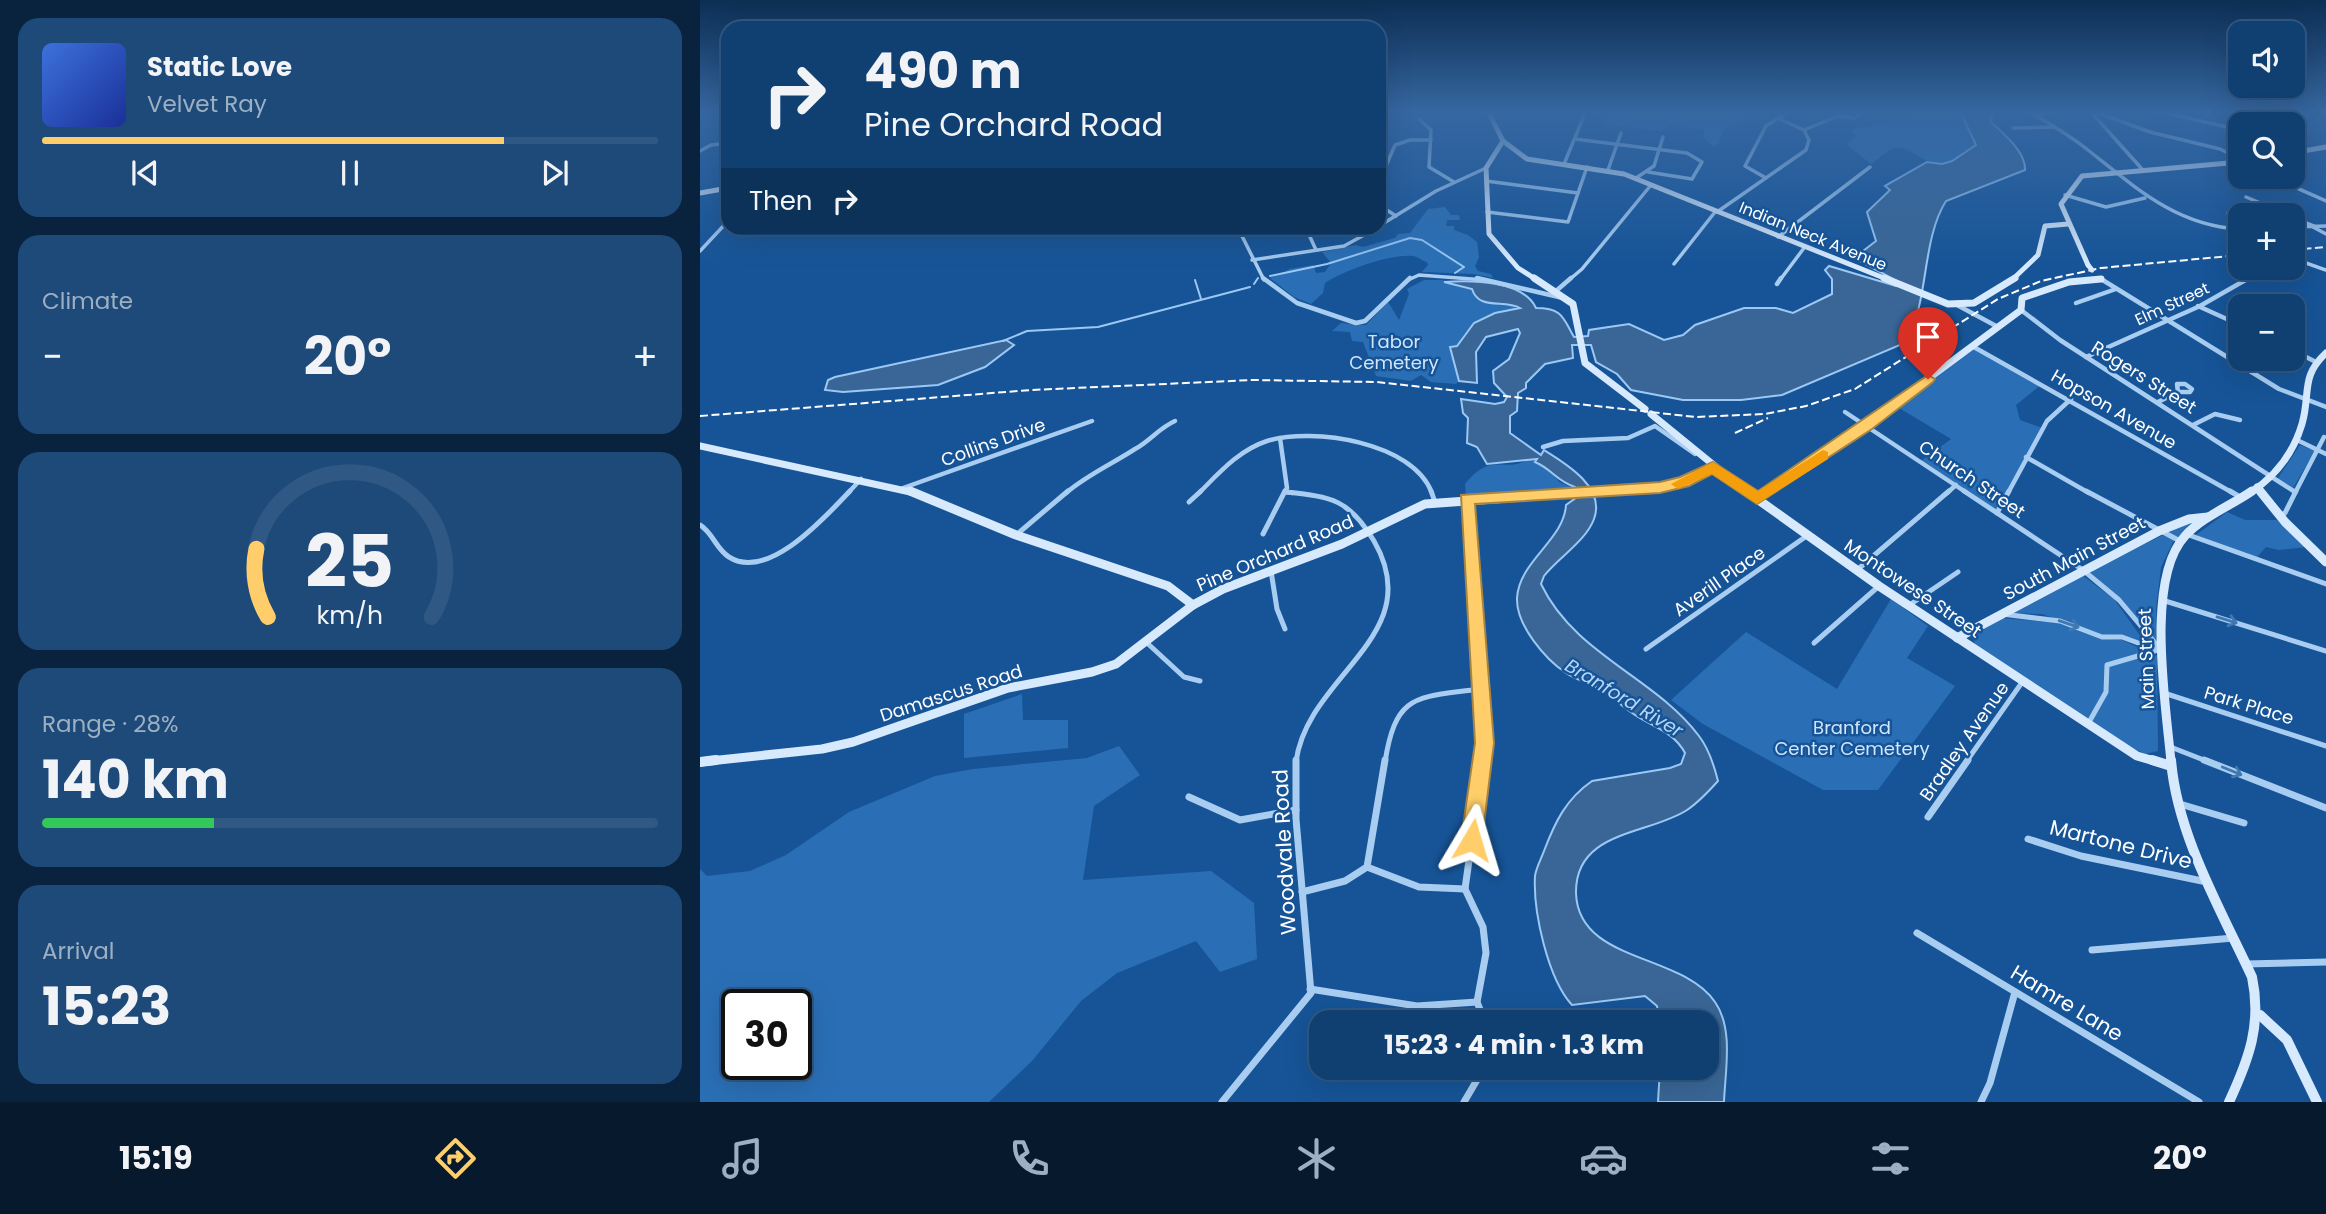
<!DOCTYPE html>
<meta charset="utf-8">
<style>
body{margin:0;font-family:Poppins,sans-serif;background:#1e4a79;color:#f1f3f6;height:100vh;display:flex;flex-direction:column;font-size:26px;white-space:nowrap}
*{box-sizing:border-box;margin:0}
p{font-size:23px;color:#9cafc3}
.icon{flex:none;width:38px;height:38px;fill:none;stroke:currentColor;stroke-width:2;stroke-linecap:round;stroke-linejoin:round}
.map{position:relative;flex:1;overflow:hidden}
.drawer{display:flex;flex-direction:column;gap:18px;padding:18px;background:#09233e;width:700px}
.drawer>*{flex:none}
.banner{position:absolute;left:21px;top:21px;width:665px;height:214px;border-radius:21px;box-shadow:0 7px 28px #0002,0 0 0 2px #305884;background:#103f71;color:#f1f3f6;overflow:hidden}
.controls{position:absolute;left:1528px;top:21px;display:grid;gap:14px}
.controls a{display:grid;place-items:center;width:77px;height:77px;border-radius:14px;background:#103f71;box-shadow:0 7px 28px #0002,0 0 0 2px #305884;font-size:35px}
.speed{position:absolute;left:21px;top:989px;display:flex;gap:14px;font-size:35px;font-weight:700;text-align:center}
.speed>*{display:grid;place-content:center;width:91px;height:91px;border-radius:50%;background:#103f71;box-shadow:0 7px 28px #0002,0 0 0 2px #305884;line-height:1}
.speed .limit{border:4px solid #111;border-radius:10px;background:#fff;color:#111}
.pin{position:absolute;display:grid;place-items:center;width:60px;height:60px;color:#fff;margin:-72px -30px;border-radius:50% 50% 50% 0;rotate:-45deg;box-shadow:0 0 7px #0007}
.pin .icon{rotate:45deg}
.me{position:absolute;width:77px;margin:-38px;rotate:7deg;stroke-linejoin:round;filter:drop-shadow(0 0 5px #0008)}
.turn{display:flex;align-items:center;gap:24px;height:147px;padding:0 28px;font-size:32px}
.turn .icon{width:91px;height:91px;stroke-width:2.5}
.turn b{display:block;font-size:49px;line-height:60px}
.then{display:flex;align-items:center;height:66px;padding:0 28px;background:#0003;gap:14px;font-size:26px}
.big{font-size:52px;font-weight:700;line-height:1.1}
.drawer .card{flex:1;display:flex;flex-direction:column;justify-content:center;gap:10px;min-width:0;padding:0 24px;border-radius:21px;background:#1e4a79}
.drawer .dial{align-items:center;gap:0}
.dial svg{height:182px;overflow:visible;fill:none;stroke:#305884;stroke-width:7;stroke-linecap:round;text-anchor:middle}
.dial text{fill:#f1f3f6;stroke:none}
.song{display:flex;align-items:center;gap:21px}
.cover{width:84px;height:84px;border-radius:10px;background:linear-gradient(135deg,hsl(220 70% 55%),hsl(230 70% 35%))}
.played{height:7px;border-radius:4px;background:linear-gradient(90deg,#ffcd69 75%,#305884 75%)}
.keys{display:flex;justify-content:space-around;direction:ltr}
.heat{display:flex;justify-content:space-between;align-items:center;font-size:38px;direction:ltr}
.charge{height:10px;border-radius:5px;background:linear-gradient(90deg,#34c759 28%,#305884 0)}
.trip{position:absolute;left:609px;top:1010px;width:410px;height:70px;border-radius:21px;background:#103f71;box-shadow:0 7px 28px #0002,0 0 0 2px #305884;font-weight:700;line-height:70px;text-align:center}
.dock{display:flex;height:112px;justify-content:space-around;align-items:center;background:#06192d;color:#9cafc3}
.dock .icon{width:49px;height:49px}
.dock .selected{color:#ffcd69}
.dock b{font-size:32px;color:#f1f3f6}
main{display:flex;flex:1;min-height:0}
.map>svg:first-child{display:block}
</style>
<main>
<section class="drawer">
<div class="card">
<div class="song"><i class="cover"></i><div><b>Static Love</b><p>Velvet Ray</p></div></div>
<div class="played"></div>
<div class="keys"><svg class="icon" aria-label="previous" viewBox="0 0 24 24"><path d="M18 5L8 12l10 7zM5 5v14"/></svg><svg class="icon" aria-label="pause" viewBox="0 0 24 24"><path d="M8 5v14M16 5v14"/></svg><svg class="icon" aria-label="next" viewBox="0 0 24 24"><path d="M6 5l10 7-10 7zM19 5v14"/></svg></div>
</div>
<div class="card"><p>Climate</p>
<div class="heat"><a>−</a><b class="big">20°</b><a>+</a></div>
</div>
<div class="card dial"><svg viewBox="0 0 100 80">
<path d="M14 69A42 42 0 1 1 86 69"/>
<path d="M14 69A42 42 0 0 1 9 39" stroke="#ffcd69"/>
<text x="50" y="56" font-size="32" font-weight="700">25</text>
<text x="50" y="72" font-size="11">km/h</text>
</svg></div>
<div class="card"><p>Range · 28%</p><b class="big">140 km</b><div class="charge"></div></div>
<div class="card"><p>Arrival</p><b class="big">15:23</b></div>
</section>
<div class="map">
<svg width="1626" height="1102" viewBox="0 0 1626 1102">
<rect width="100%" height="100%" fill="#165497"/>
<g fill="#2a6fb5" fill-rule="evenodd">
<path d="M889 111H1053L1047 114 1046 120 1023 130 1019 143 1013 147 1003 137 1005 131 1001 129 970 125 961 131 902 124 904 118 887 116Z"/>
<path d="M1229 111H1260L1276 145C1232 188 1216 142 1194 148 1187 150 1178 160 1171 164L1146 144 1156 136 1151 130Z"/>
<path d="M745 207 751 215H759L760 220H747L746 226H754V230L768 235 777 242 779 257 775 266 778 271 791 274 793 278 774 274 722 272 728 265 727 262C720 260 719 257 713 256 692 253 642 271 625 283L623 293 611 304 594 297 570 278 590 269 613 265 616 273 625 272 631 263 622 252 656 245 663 247 695 238 698 234 710 233 728 209Z"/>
<path d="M724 280H742L772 289 784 303 813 304 821 308C813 314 802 311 794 314 759 329 752 345 759 381L756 384 731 382 721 375 711 381 676 376 663 342 652 341 650 332 632 331 641 323 666 325 688 302 699 320 709 294 707 289Z"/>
<path d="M1272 346 1342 384 1316 405 1320 420 1342 428 1297 513 1221 461 1251 439 1194 405Z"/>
<path d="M1600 445 1615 451 1593 488 1578 478Z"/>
<path d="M832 457 851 470 859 482 876 489 766 495 765 484C793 449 805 476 832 457Z"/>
<path d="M1527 512 1545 520H1577L1607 547 1579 550 1566 547 1558 556 1560 559 1496 535Z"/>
<path d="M1492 521 1495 523 1473 542 1461 567 1456 609 1459 638 1456 641 1427 606 1389 571Z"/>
<path d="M1382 575 1414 599 1446 644 1402 635 1342 614 1312 613Z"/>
<path d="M1191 599 1228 626 1207 658 1255 686 1178 790H1123L1003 724 971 700 1046 632 1137 689Z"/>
<path d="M1301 618 1359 623 1401 639 1422 640 1457 656 1458 751 1445 754 1427 745 1275 645 1272 634Z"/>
<path d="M322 694 323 720H368V748L264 758V714Z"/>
<path d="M419 746 440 775 394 806 383 880 511 871 554 903 557 959 520 972 496 941 417 973 381 1001 332 1061 289 1102H0V869L7 876 50 871 86 855 149 812 235 776 273 769 387 758ZM37 1004H96V1064H37Z"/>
</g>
<g fill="#396696" stroke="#9bc8f4" stroke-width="2">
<path d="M1260 111H1296L1290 121C1302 133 1326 151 1325 170L1246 201C1219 243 1230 320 1200 345L1082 395 1041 400H983L931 390 917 374 896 362 891 345H872L873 358 845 364 826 383V388L818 393 817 411 810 416V433L841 455 844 450C865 463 906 487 894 519 886 541 858 558 844 576L841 584C875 655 955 677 999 736 1009 749 1014 765 1018 781 1009 791 999 802 987 810 949 835 875 830 876 893 878 963 982 953 1015 1002 1034 1029 1025 1072 1024 1102H958L960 1068H1006V1022H959L957 1006 945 996 872 1005C848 979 833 912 835 876 836 868 841 859 844 851 855 822 866 799 892 781L970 768 981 764 985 753C974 732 953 727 935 715 923 707 912 697 900 689 889 683 876 680 866 673 845 659 816 625 817 598 819 561 864 540 866 505L877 497 875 487C856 481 852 469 835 462L837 459 787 464 777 447 767 443 768 418 763 413 761 399 795 404 804 402 807 397 794 383 793 371 809 359 820 333 818 329 786 337 776 352 777 383 759 381 750 347 757 346 774 323 795 313 820 308C804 299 779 311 772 289L744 282C771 280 823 280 836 308 863 308 863 318 874 337L888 336 889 330 929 324 964 340 983 335 995 325 1044 308H1076L1093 313 1132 294V279L1125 270 1129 266 1196 286 1197 281 1154 258 1176 241 1167 212 1190 190 1185 186 1227 162 1242 164 1252 161 1276 145Z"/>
<path d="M306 340 314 345 285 367 238 385 143 392 125 390 128 380 135 377Z"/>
</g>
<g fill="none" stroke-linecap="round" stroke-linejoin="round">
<g stroke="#9bc8f4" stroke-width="2">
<path d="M570 276 627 264 710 238 722 240 764 267 755 273"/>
<path d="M495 280 501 299"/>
<path d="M554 284 558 278"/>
<path d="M303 341 327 331 398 327 550 287"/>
</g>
<g stroke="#a8cdf1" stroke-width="3.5">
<path d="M1093 111 1078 118 1104 130"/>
<path d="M1199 111H1217"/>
<path d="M1329 111C1349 124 1370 135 1388 150 1436 188 1477 226 1540 229"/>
<path d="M1393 111 1450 132 1520 149 1540 159"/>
<path d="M1458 111 1540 130"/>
<path d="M1532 111 1549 124"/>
<path d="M1391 112 1442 169"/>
<path d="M1335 115 1355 111"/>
<path d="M1138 116 1155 118 1163 111"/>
<path d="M719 119 731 130 729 167 754 182"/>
<path d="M1313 128 1354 127"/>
<path d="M1104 130 1138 116V111"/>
<path d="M875 139 987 153 1002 162 992 179 948 172"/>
<path d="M1592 145 1605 151"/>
<path d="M0 151 11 145 28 143"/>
<path d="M864 164 886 111"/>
<path d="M908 170 921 133"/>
<path d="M1572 177 1626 201"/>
<path d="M936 178 954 166 963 137"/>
<path d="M1066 178 1045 166 1066 126 1078 118"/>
<path d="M786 181 878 193"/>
<path d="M679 182 695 145 710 140H731"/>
<path d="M1365 195 1406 207 1445 198"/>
<path d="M1546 197 1589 215"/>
<path d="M679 205 696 216"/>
<path d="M787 212 868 222 887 167"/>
<path d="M1017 212 1106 150 1109 140 1104 130"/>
<path d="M1528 213 1540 218"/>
<path d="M1592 217 1614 226"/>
<path d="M679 226 736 191 786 168"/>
<path d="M1592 227 1626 226"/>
<path d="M1613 227 1626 234"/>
<path d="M538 228 564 280"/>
<path d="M606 228 616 250"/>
<path d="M1078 237 1170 167"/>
<path d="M0 251 28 221"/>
<path d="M1592 258 1626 270"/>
<path d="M552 260 644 246 677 228"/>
<path d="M974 264 1015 212"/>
<path d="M708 280 719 275 785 280"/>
<path d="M869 280 882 269 951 185"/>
<path d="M1080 280 1104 248"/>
<path d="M1546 280 1564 268"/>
</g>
<g stroke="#a8cdf1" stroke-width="4.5">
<path d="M563 278 597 303 656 323 665 321 710 278"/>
<path d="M777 278 863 298"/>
<path d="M1401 279 1579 389 1626 407"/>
<path d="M1077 284 1081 278"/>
<path d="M856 291 871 278"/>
<path d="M1376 303 1416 289"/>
<path d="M1257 305 1298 327"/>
<path d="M1498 306 1540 325"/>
<path d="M1321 310 1360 340 1595 492"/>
<path d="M1272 346 1533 493"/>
<path d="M1592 350 1614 361"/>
<path d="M1386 357 1500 306 1549 278"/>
<path d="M1477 384H1485L1492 389 1490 392H1478Z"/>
<path d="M1458 402 1478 392"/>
<path d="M1145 412 1267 493"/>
<path d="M1493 425 1515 414 1540 420"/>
<path d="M580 438 587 488 584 493"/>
<path d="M1597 440 1626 454"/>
<path d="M843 447 863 441 928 438 955 426 995 454"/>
<path d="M1326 457 1389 493"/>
<path d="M203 488 392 421"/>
<path d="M586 492 593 493"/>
<path d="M148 493 161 479"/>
<path d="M366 493C387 475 412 464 435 449 450 441 459 428 475 421"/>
<path d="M499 493C519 473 539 450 567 441 613 427 713 442 732 493"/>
<path d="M1247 493 1256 485"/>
<path d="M1308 493 1347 421 1371 399"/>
<path d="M1595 493 1624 437"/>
</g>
<g stroke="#a8cdf1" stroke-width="5">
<path d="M731 491 735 502"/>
<path d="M1264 491 1383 570 1419 600 1462 651"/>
<path d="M1386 491 1480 541"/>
<path d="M1530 491 1540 497"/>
<path d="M586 492C632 497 649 499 674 541 729 636 607 675 596 762"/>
<path d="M767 499 785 743 782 762"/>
<path d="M489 502 501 491"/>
<path d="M1297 513 1309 491"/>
<path d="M1580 516 1585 513 1596 491"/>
<path d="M0 525C13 533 16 549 29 557 68 582 126 516 150 491"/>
<path d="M563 534 585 491"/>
<path d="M1486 534 1626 584"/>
<path d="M316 535 368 491"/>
<path d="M1157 570 1249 491"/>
<path d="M571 571 577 609 585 629"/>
<path d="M1462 600 1626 651"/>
<path d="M1208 606 1258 572"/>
<path d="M1302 614 1360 621 1402 637H1422L1457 650"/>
<path d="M446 642 484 677 500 681"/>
<path d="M1114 643 1179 586"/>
<path d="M946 649 1108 535"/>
<path d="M1464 693 1626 746"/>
<path d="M1388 724 1406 692 1407 665 1455 651"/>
<path d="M1468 746 1509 762"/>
<path d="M685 762C696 692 717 698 779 689"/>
<path d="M1266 762 1323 681"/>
</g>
<g stroke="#a8cdf1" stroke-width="7">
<path d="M783 760 765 889 783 927 786 953 777 1002 785 1022"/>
<path d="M1504 760 1626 808"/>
<path d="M489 797 540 820 596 810"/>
<path d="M1480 804 1544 823"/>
<path d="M1228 817 1268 760"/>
<path d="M1328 839 1381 856 1507 882"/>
<path d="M667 867 719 887 765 889"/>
<path d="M602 892 645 881 667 867 685 760"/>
<path d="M1217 933 1499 1102"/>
<path d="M1392 950 1534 938"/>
<path d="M1546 964 1626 962"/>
<path d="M610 989 717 1006 777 1002"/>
<path d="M522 1102 611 993 596 819V760"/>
<path d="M764 1102 784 1068"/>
<path d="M1281 1102 1290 1083 1315 992"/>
</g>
<g stroke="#d7e9fc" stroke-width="5">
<path d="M788 111 803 141 786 168 789 234 818 268 837 280"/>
<path d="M803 141 827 159 924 174 1189 280"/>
<path d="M1592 153 1626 147"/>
<path d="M0 193 28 188"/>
<path d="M1388 265 1361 204 1382 176 1540 162"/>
<path d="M1312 280 1338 255 1345 226 1368 224"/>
<path d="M1389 280 1401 279"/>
</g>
<g stroke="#d7e9fc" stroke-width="7">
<path d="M834 278 873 304 885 363 945 409"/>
<path d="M1184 278 1248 304 1274 303 1315 278"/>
<path d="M951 414 1048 493"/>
<path d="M0 446 215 493"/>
<path d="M1557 487 1562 493"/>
<path d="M877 493C930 490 965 492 1013 467"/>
<path d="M1066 493 1190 407 1321 310 1322 298 1369 282 1401 279"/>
<path d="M1550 493C1576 476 1593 454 1602 424 1611 393 1600 377 1626 353"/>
</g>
<g stroke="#d7e9fc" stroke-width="9">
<path d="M210 491 316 535 468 586 493 605"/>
<path d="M1046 491 1179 586 1437 756 1458 762"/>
<path d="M1560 491 1585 522 1626 562"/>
<path d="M1057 499 1069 491"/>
<path d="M1257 638 1459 531 1489 519 1508 517"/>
<path d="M0 762 122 749 153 742 308 688 392 672 416 664 493 605 523 589 642 544 725 504 907 491"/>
<path d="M1471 762C1466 705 1445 579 1485 536 1502 517 1532 505 1552 491"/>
</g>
<g stroke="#d7e9fc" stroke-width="10">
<path d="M1452 760 1471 766"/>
<path d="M1471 760C1477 835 1521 910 1552 977 1562 1024 1549 1059 1529 1102"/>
<path d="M0 762 16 760"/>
<path d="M1560 1015 1587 1040 1617 1102"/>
</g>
<g stroke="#fff" stroke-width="2" stroke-dasharray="8 3.5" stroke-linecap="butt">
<path d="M1592 250 1626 247"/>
<path d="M0 416 331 390 553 380 677 382 996 417 1065 414 1106 406 1155 389 1298 299 1341 281 1401 268 1540 255"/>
<path d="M1035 433 1068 418"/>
</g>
<path stroke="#d7e9fc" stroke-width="5" d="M1388 265 1392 270"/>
</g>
<defs><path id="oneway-shaft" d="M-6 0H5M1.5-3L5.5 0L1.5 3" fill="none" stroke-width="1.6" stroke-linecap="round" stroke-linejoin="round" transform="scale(1.75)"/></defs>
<g stroke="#4278b2">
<use href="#oneway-shaft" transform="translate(1527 620) rotate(17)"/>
<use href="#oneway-shaft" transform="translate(1369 624) rotate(19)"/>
<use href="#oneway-shaft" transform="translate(1532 771) rotate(22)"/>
</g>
<linearGradient id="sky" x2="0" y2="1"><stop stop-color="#0c2e53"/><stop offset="0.42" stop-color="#3667a1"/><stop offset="1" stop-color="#3667a1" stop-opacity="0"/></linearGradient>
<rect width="1626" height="266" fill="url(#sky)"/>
<path fill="#ffcd69" stroke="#a68544" stroke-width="2" d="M1228 375 1235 379 1233 382 1172 429 1057 504 1012 474 989 486 960 493 775 504 794 743 782 840 779 847 772 850 764 847 761 840 775 743 761 495 960 482 980 477 1013 462 1058 491Z"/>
<path fill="#f59e0b" d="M1123 450 1128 452V459L1057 504 1012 474 978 489 971 484 1013 462 1058 491Z"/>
<g text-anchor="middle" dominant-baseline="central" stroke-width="5" stroke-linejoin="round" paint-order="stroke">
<g font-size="16" fill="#fff" stroke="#165497">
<text transform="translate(1113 236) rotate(22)">Indian Neck Avenue</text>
<text transform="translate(1472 304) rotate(-25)">Elm Street</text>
</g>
<g font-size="18" fill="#d0e6fc" stroke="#165497">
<text x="694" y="341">Tabor<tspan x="694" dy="21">Cemetery</tspan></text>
<text x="1152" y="727">Branford<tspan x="1152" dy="21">Center Cemetery</tspan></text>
</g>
<g font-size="18" fill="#fff" stroke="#165497">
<text transform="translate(1444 377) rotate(32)">Rogers Street</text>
<text transform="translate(1414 409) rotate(30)">Hopson Avenue</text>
<text transform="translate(293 442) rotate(-20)">Collins Drive</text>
<text transform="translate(1272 479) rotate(34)">Church Street</text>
<text transform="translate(575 553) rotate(-23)">Pine Orchard Road</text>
<text transform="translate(1374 558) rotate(-28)">South Main Street</text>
<text transform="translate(1019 581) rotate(-35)">Averill Place</text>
<text transform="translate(1213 588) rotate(34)">Montowese Street</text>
<text transform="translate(1446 659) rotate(-92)">Main Street</text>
<text transform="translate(251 693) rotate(-18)">Damascus Road</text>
<text transform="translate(1549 705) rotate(17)">Park Place</text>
<text transform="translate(1264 741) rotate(-55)">Bradley Avenue</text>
</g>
<g font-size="19" font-style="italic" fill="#b5d7f8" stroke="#165497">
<text transform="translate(924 698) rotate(31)">Branford River</text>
</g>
<g font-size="21" fill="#fff" stroke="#165497">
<text transform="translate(1421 844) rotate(14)">Martone Drive</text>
<text transform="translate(584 852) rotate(-93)">Woodvale Road</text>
<text transform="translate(1367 1003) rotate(31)">Hamre Lane</text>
</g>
</g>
</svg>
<div class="controls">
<a><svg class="icon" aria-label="sound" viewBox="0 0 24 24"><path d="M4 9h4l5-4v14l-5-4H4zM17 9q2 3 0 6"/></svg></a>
<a><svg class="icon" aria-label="search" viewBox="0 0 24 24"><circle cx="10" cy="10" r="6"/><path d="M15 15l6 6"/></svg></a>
<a>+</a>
<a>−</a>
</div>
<div class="speed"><div class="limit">30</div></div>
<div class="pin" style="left:1228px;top:379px;background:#d93025"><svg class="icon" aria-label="arrive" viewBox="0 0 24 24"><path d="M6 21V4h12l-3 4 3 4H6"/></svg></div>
<svg class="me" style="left:772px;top:840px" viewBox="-20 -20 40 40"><path d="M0-17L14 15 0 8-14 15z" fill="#ffcd69" stroke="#fff" stroke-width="4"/></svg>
<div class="trip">15:23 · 4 min · 1.3 km</div>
<div class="banner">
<div class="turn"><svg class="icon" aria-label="right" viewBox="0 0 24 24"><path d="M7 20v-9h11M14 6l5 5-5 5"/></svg><div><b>490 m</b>Pine Orchard Road</div></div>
<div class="then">Then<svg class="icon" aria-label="right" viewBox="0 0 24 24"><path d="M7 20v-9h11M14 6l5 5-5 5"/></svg></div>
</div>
</div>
</main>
<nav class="dock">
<b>15:19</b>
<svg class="icon selected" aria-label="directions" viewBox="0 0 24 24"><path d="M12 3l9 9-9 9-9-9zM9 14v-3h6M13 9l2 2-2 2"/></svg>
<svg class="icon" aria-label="music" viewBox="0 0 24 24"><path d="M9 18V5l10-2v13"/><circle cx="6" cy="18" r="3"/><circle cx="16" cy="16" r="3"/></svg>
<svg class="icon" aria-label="phone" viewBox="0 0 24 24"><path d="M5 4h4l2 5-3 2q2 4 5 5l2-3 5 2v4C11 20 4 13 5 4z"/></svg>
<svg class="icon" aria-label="climate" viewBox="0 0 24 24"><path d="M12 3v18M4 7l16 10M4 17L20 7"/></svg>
<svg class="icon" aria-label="car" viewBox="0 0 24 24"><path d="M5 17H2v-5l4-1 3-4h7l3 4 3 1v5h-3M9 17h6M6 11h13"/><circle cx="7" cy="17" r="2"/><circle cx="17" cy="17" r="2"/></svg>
<svg class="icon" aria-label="filters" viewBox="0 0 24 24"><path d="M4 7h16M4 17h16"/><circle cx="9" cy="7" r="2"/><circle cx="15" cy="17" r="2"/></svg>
<b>20°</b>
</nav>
